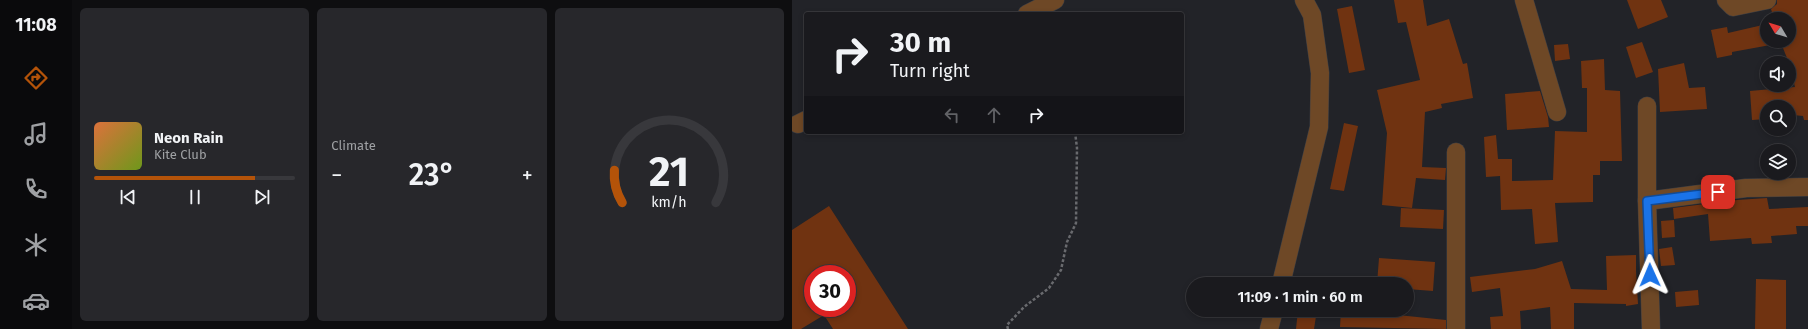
<!DOCTYPE html>
<meta charset="utf-8">
<style>
body{margin:0;font-family:"Fira Sans",sans-serif;background:#27272b;color:#f1f3f6;height:100vh;display:flex;flex-direction:column;font-size:15px;white-space:nowrap}
*{box-sizing:border-box;margin:0}
p{font-size:13px;color:#9fa1a4}
.icon{flex:none;width:22px;height:22px;fill:none;stroke:currentColor;stroke-width:2;stroke-linecap:round;stroke-linejoin:round}
.map{position:relative;flex:1;overflow:hidden}
.sheet{display:flex;flex-direction:column;gap:8px;padding:8px;background:#0e0e10;width:720px}
.sheet>*{flex:none}
.guide{position:absolute;left:12px;top:12px;width:380px;height:122px;border-radius:4px;box-shadow:0 2px 6px #0003,0 0 0 1px #38383c;background:#1a1a1e;color:#f1f3f6;overflow:hidden}
.needle{width:26px;rotate:308deg}
.controls{position:absolute;left:968px;top:12px;display:grid;gap:8px}
.controls a{display:grid;place-items:center;width:36px;height:36px;border-radius:50%;background:#1a1a1e;box-shadow:0 2px 6px #0003,0 0 0 1px #38383c;font-size:20px}
.speed{position:absolute;left:12px;top:265px;display:flex;gap:8px;font-size:20px;font-weight:700;text-align:center}
.speed>*{display:grid;place-content:center;width:52px;height:52px;border-radius:50%;background:#1a1a1e;box-shadow:0 2px 6px #0003,0 0 0 1px #38383c;line-height:1}
.speed .limit{border:6px solid #d22;background:#fff;color:#111}
.pin{position:absolute;display:grid;place-items:center;width:34px;height:34px;color:#fff;margin:-17px;border-radius:8px;box-shadow:0 2px 6px #0006}
.me{position:absolute;width:44px;margin:-22px;rotate:359deg;stroke-linejoin:round;filter:drop-shadow(0 0 3px #0008)}
.turn{display:flex;align-items:center;gap:14px;height:84px;padding:0 20px;font-size:18px}
.turn .icon{width:52px;height:52px;stroke-width:2.5}
.turn b{display:block;font-size:28px;line-height:34px}
.lanes{display:flex;align-items:center;height:38px;padding:0 20px;background:#0003;justify-content:center;gap:20px;direction:ltr}
.lanes .off{opacity:.35}
.big{font-size:30px;font-weight:600;line-height:1.1}
.sheet .widget{flex:1;display:flex;flex-direction:column;justify-content:center;gap:6px;min-width:0;padding:0 14px;border-radius:6px;background:#27272b}
.sheet .dial{align-items:center;gap:0}
.dial svg{height:104px;overflow:visible;fill:none;stroke:#38383c;stroke-width:7;stroke-linecap:round;text-anchor:middle}
.dial text{fill:#f1f3f6;stroke:none}
.song{display:flex;align-items:center;gap:12px}
.cover{width:48px;height:48px;border-radius:6px;background:linear-gradient(135deg,hsl(20 70% 55%),hsl(80 70% 35%))}
.played{height:4px;border-radius:2px;background:linear-gradient(90deg,#b45309 80%,#38383c 80%)}
.keys{display:flex;justify-content:space-around;direction:ltr}
.heat{display:flex;justify-content:space-between;align-items:center;font-size:22px;direction:ltr}
.sheet .tiles{flex:1;display:grid;gap:8px;grid-template-columns:repeat(3,1fr)}
.trip{position:absolute;left:394px;top:277px;width:228px;height:40px;border-radius:20px;background:#1a1a1e;box-shadow:0 2px 6px #0003,0 0 0 1px #38383c;font-weight:600;line-height:40px;text-align:center}
main{display:flex;flex:1;min-height:0}
.tab-bar{display:flex;flex-direction:column;width:72px;justify-content:space-around;align-items:center;background:#0a0a0c;color:#9fa1a4}
.tab-bar .icon{width:28px;height:28px}
.tab-bar .current{color:#b45309}
.tab-bar b{font-size:18px;color:#f1f3f6}
.map>svg:first-child{display:block}
</style>
<main>
<nav class="tab-bar">
<b>11:08</b>
<svg class="icon current" aria-label="directions" viewBox="0 0 24 24"><path d="M12 3l9 9-9 9-9-9zM9 14v-3h6M13 9l2 2-2 2"/></svg>
<svg class="icon" aria-label="music" viewBox="0 0 24 24"><path d="M9 18V5l10-2v13"/><circle cx="6" cy="18" r="3"/><circle cx="16" cy="16" r="3"/></svg>
<svg class="icon" aria-label="phone" viewBox="0 0 24 24"><path d="M5 4h4l2 5-3 2q2 4 5 5l2-3 5 2v4C11 20 4 13 5 4z"/></svg>
<svg class="icon" aria-label="climate" viewBox="0 0 24 24"><path d="M12 3v18M4 7l16 10M4 17L20 7"/></svg>
<svg class="icon" aria-label="car" viewBox="0 0 24 24"><path d="M5 17H2v-5l4-1 3-4h7l3 4 3 1v5h-3M9 17h6M6 11h13"/><circle cx="7" cy="17" r="2"/><circle cx="17" cy="17" r="2"/></svg>
</nav>
<section class="sheet">
<div class="tiles">
<div class="widget">
<div class="song"><i class="cover"></i><div><b>Neon Rain</b><p>Kite Club</p></div></div>
<div class="played"></div>
<div class="keys"><svg class="icon" aria-label="previous" viewBox="0 0 24 24"><path d="M18 5L8 12l10 7zM5 5v14"/></svg><svg class="icon" aria-label="pause" viewBox="0 0 24 24"><path d="M8 5v14M16 5v14"/></svg><svg class="icon" aria-label="next" viewBox="0 0 24 24"><path d="M6 5l10 7-10 7zM19 5v14"/></svg></div>
</div>
<div class="widget"><p>Climate</p>
<div class="heat"><a>−</a><b class="big">23°</b><a>+</a></div>
</div>
<div class="widget dial"><svg viewBox="0 0 100 80">
<path d="M14 69A42 42 0 1 1 86 69"/>
<path d="M14 69A42 42 0 0 1 8 44" stroke="#b45309"/>
<text x="50" y="56" font-size="32" font-weight="700">21</text>
<text x="50" y="72" font-size="11">km/h</text>
</svg></div>
</div>
</section>
<div class="map">
<svg width="1016" height="329" viewBox="0 0 1016 329">
<rect width="100%" height="100%" fill="#222328"/>
<g fill="#703311" fill-rule="evenodd">
<path d="M602 0H631L635 26 657 19 671 64 675 63 681 98 649 104 650 108 633 112 630 167 654 168 653 180 624 178 620 208 590 205 595 133 585 90 628 80 614 22 606 23Z"/>
<path d="M835 0H869L876 17 846 29Z"/>
<path d="M985 0H1016V120H1012L1011 116 1001 115V117H997V107H975V119L960 120 958 91 1003 87 997 63 989 43 940 52V55L925 58 919 30 935 27 936 33 975 24V41H997V19H982L979 9 985 4Z"/>
<path d="M560 6 573 70 557 73 545 9Z"/>
<path d="M850 42 861 72 844 78 834 47Z"/>
<path d="M776 44 778 59 763 61 762 45Z"/>
<path d="M812 59 813 90 828 91 830 161H808V175H801V202L763 203 766 242 743 244 740 209 709 210 708 176 694 177 692 137 704 135 706 159H720V181L761 180 763 131 795 132V88H790L789 61Z"/>
<path d="M892 63 897 88 913 87 915 109 868 112 866 69Z"/>
<path d="M748 91 756 117 757 127 715 130 713 94Z"/>
<path d="M552 123 566 126 552 191 538 189Z"/>
<path d="M975 198 977 209 1016 207V226H1004L1005 234 979 236 980 243 960 244 959 238 918 241 916 214 882 219 881 208 945 200Z"/>
<path d="M37 206 116 329H41L32 315 9 329H0V230ZM21 274H55V308H21Z"/>
<path d="M609 208 652 210 651 229 608 227Z"/>
<path d="M882 220 883 237 870 238 869 221Z"/>
<path d="M880 247 883 265 869 266 867 249Z"/>
<path d="M844 255V271L846 304 834 306V304L782 303V329H759L758 307 728 311 729 329H699L698 317 711 316 708 288 680 292 678 277 743 269 770 261 779 289 815 290 814 256Z"/>
<path d="M587 258 643 262 641 291 615 289V284H585Z"/>
<path d="M964 279 994 280V329H963Z"/>
<path d="M906 290 907 305 884 307 883 292Z"/>
<path d="M506 310H525L522 329H504Z"/>
<path d="M549 310H577V312L654 320V329L548 327Z"/>
</g>
<g fill="none" stroke-linecap="round" stroke-linejoin="round">
<defs>
<g id="minor">
<path d="M732 0 765 112"/>
<path d="M934 0 941 7 975 0"/>
<path d="M235 14 263 0"/>
<path d="M855 106V201"/>
<path d="M6 124 14 120"/>
<path d="M664 152V329"/>
<path d="M489 284 527 127 528 73 520 15 512 0"/>
<path d="M477 329 482 310"/>
<path d="M859 329 855 201 954 188 1016 187"/>
</g>
</defs>
<use href="#minor" stroke="#3d3e43" stroke-width="19"/>
<path stroke="#696a6e" stroke-width="2.5" stroke-dasharray="3 2" stroke-linecap="butt" d="M216 329 215 325 232 307 257 288 269 270 275 242 284 223 285 148 283 132"/>
<use href="#minor" stroke="#6e4826" stroke-width="18"/>
</g>
<g fill="none" stroke-linecap="round" stroke-linejoin="round">
<defs>
<path id="route" d="M858 275 855 201 926 192"/>
</defs>
<use href="#route" stroke="#114b97" stroke-width="10"/>
<use href="#route" stroke="#1a73e8" stroke-width="7"/>
</g>
</svg>
<div class="controls">
<a><svg class="needle" viewBox="-14 -14 28 28"><path d="M0-13l5 13h-10z" fill="#e53935"/><path d="M0 13l5-13h-10z" fill="#9fa1a4"/></svg></a>
<a><svg class="icon" aria-label="sound" viewBox="0 0 24 24"><path d="M4 9h4l5-4v14l-5-4H4zM17 9q2 3 0 6"/></svg></a>
<a><svg class="icon" aria-label="search" viewBox="0 0 24 24"><circle cx="10" cy="10" r="6"/><path d="M15 15l6 6"/></svg></a>
<a><svg class="icon" aria-label="layers" viewBox="0 0 24 24"><path d="M12 4l9 5-9 5-9-5zM3 14l9 5 9-5"/></svg></a>
</div>
<div class="speed"><div class="limit">30</div></div>
<div class="pin" style="left:926px;top:192px;background:#d93025"><svg class="icon" aria-label="arrive" viewBox="0 0 24 24"><path d="M6 21V4h12l-3 4 3 4H6"/></svg></div>
<svg class="me" style="left:858px;top:275px" viewBox="-20 -20 40 40"><path d="M0-17L14 15 0 8-14 15z" fill="#1a73e8" stroke="#fff" stroke-width="4"/></svg>
<div class="trip">11:09 · 1 min · 60 m</div>
<div class="guide">
<div class="turn"><svg class="icon" aria-label="right" viewBox="0 0 24 24"><path d="M7 20v-9h11M14 6l5 5-5 5"/></svg><div><b>30 m</b>Turn right</div></div>
<div class="lanes"><svg class="icon off" aria-label="left" viewBox="0 0 24 24"><path d="M17 20v-9H6M10 6l-5 5 5 5"/></svg><svg class="icon off" aria-label="ahead" viewBox="0 0 24 24"><path d="M12 20V5M6 11l6-6 6 6"/></svg><svg class="icon" aria-label="right" viewBox="0 0 24 24"><path d="M7 20v-9h11M14 6l5 5-5 5"/></svg></div>
</div>
</div>
</main>
